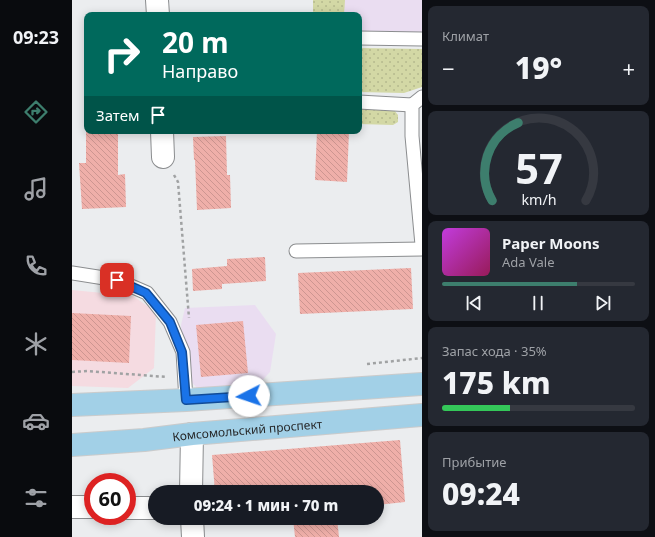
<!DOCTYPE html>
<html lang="ru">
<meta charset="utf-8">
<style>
body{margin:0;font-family:"Noto Sans",sans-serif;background:#242831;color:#f1f3f6;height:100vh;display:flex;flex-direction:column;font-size:15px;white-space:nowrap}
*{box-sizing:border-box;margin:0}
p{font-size:13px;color:#9ea1a6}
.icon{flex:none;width:22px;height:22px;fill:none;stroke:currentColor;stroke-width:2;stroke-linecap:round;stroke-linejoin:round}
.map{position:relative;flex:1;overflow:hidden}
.sheet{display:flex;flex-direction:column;gap:6px;padding:6px;background:#0d0f14;width:233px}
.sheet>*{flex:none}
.banner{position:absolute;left:12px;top:12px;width:278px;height:122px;border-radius:8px;box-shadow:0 2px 10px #0003;background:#00695c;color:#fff;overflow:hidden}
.speed{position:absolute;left:12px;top:473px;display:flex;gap:8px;font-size:20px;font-weight:700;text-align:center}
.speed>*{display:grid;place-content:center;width:52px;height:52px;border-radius:50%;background:#171b24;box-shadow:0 2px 10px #0003;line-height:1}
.speed .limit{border:6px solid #d22;background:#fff;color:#111}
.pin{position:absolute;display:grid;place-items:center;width:34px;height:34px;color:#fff;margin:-17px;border-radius:8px;box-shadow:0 2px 6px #0006}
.me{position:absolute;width:44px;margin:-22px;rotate:266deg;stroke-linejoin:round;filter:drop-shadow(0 0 3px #0008)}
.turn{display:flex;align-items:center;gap:14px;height:84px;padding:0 12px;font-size:18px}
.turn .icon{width:52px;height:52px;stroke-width:2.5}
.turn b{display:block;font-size:28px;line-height:34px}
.then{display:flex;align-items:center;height:38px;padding:0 12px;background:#0003;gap:8px;font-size:15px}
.big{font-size:30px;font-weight:800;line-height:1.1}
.sheet .tile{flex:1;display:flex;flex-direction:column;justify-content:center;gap:6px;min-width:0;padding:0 14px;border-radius:8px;background:#242831}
.sheet .dial{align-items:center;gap:0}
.dial svg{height:104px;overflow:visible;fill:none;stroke:#363941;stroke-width:7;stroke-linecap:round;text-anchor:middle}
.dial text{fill:#f1f3f6;stroke:none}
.song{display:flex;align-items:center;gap:12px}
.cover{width:48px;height:48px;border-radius:6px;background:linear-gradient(135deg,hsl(290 70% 55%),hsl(330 70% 35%))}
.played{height:4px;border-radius:2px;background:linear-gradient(90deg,#3d7e6d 70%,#363941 70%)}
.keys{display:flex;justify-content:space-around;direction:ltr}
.heat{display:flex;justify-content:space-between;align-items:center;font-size:22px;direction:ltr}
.charge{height:6px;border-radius:3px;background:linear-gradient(90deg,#34c759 35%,#363941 0)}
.trip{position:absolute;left:76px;top:485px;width:236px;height:40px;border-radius:20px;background:#171b24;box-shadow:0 2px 10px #0003;font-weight:800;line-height:40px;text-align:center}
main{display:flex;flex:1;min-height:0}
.tabs{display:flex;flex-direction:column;width:72px;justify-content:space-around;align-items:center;background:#090b0e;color:#9ea1a6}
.tabs .icon{width:28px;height:28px}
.tabs .selected{color:#3d7e6d}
.tabs b{font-size:18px;color:#f1f3f6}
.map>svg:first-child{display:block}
</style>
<main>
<nav class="tabs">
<b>09:23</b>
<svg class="icon selected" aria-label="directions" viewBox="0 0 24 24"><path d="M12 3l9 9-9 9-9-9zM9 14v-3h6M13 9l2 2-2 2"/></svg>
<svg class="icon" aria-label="music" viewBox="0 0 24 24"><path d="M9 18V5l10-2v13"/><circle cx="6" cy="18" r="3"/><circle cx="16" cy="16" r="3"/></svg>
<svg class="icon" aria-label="phone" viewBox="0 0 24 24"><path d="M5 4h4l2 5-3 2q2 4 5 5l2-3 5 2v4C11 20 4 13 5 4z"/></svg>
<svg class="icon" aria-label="climate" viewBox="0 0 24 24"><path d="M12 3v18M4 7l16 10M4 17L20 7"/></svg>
<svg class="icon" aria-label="car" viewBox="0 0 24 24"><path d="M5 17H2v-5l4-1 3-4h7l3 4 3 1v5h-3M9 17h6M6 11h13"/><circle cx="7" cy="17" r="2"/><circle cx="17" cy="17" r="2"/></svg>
<svg class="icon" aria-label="filters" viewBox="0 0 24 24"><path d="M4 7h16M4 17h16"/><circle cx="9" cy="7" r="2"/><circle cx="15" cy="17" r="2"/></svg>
</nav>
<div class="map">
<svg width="350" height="537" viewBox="0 0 350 537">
<defs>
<pattern id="grass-dots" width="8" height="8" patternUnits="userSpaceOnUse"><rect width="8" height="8" fill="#d3d8a5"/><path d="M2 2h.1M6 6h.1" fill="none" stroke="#b5b98e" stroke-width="1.8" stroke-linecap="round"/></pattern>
<pattern id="building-back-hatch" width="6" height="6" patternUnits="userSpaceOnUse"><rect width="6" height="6" fill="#efafa9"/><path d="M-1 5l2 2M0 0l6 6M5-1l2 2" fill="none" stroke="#cd9691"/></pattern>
</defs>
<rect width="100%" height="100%" fill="#ebedef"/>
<g fill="#eaddf1">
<path d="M241 0H350V39L287 38V15H242Z"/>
<path d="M183 305 204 334 198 372 182 389H126L113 375 109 325 113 308Z"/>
</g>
<path fill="#f5dbe1" d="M0 290 61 296 84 312 82 368 56 388 0 386Z"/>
<g fill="url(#grass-dots)">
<path d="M241 0H273L272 15H241Z"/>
<path d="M287 48 350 49V87L332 93 287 92Z"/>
<path d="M287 108 322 110 326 115V122L321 125 287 124Z"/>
</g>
<g fill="url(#building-back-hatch)">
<path d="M14 131H46V175L53 174 54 207 10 209 7 163H14Z"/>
<path d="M245 131H277L275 182 243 180Z"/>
<path d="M154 136 155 175H158L159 208 125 210 123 160H122L121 137Z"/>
<path d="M193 257 194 281 150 284V289L121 291 120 269 155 266V259Z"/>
<path d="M339 268 341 309 228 314 226 273Z"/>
<path d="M0 313 59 316 57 363 0 360Z"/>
<path d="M171 321 176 373 129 377 124 325Z"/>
<path d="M328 440 333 502 305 505V492H143L140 455Z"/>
<path d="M221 518H265L267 537H223Z"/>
</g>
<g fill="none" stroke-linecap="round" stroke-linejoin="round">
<defs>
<g id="lane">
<path d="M287 38 350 39"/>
<path d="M350 97 340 105V136L350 245"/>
<path d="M287 102 340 105"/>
<path d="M224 251 350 249"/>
<path d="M0 273 45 280 75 293 98 322 111 352 114 400"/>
</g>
<g id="street">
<path d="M85 0 86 15"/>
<path d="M90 131 91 157"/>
<path d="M0 507H21"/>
<path d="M55 508H83"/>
</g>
<g id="secondary">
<path d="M119 492 120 434"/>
<path d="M120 518 121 537"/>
</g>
<g id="primary">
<path d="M0 405 114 400 350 384"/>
<path id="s1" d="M0 445 72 440 120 434 350 415"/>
</g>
</defs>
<use href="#lane" stroke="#8b8d8f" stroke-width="15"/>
<use href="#street" stroke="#8b8d8f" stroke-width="24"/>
<use href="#secondary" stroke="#8b8d8f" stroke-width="24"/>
<use href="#primary" stroke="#cbcbcb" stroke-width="24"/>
<g stroke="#a0a2a3" stroke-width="2.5" stroke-dasharray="3 3" stroke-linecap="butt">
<path d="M102 175 106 182 117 318"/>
<path d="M295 364 350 358"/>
<path d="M0 372 15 371 95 377"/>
</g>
<use href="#lane" stroke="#fff" stroke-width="13"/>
<use href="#street" stroke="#fff" stroke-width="22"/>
<use href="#secondary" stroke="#fff" stroke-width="22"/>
<use href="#primary" stroke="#a2d0e7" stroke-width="22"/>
</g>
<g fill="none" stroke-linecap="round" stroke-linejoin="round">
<defs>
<path id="route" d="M45 280 74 293 98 322 110 352 114 400 177 396"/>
</defs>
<use href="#route" stroke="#114b97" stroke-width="10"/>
<use href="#route" stroke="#1a73e8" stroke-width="7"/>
</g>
<g text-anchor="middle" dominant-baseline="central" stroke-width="3" stroke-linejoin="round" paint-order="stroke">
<g font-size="12" fill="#252627" stroke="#f8fafd">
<text stroke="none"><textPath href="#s1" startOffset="176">Комсомольский проспект</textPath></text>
</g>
</g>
</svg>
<div class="speed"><div class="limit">60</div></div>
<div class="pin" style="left:45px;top:280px;background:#d93025"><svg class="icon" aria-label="arrive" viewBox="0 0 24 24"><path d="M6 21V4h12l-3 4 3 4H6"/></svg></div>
<svg class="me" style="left:177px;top:396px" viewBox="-20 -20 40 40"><circle r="19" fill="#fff"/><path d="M0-13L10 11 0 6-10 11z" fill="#1a73e8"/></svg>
<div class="trip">09:24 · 1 мин · 70 m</div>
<div class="banner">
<div class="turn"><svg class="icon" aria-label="right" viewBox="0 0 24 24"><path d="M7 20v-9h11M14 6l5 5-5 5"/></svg><div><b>20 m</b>Направо</div></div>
<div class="then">Затем<svg class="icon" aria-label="arrive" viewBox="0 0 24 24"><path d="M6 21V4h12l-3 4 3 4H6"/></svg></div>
</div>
</div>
<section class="sheet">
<div class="tile"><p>Климат</p>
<div class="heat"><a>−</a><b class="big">19°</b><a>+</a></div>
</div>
<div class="tile dial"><svg viewBox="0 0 100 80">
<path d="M14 69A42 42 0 1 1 86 69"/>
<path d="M14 69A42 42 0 0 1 34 9" stroke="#3d7e6d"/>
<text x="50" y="56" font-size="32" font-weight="700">57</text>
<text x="50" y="72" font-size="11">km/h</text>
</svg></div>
<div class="tile">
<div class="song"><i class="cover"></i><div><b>Paper Moons</b><p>Ada Vale</p></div></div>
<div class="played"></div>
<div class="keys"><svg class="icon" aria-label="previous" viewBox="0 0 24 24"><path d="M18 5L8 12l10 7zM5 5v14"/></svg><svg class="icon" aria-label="pause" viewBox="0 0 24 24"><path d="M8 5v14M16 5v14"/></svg><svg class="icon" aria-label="next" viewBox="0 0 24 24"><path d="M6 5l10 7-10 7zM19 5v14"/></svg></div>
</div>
<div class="tile"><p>Запас хода · 35%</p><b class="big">175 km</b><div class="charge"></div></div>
<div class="tile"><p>Прибытие</p><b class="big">09:24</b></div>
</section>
</main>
